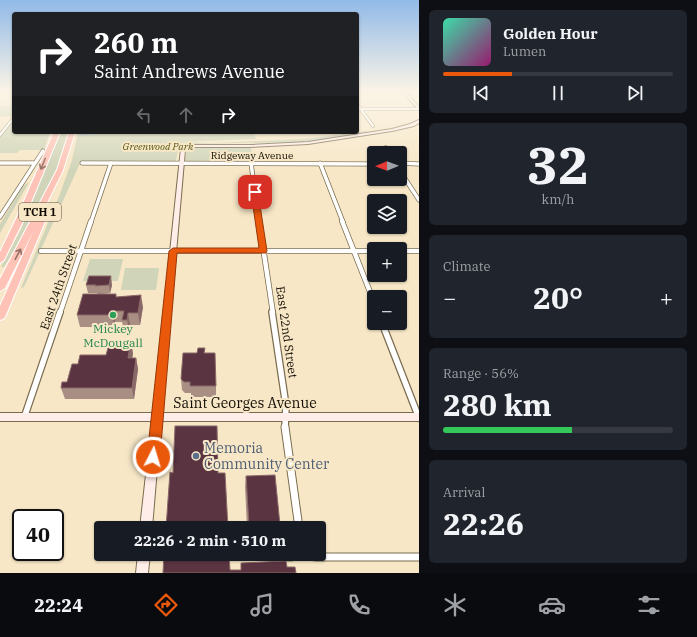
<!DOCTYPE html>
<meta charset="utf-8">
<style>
body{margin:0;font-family:"IBM Plex Serif",serif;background:#20242c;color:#f1f3f6;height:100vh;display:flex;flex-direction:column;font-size:15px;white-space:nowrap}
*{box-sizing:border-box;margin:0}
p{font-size:13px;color:#9ea1a6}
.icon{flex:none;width:22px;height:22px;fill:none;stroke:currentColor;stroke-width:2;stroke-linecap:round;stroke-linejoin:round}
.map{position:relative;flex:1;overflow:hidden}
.side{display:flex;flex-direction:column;gap:10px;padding:10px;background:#0d0f14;width:278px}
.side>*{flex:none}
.guide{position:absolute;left:12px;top:12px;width:347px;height:122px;border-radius:4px;box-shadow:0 1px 3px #0004;background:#202124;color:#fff;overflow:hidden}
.needle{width:26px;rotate:269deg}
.buttons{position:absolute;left:367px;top:146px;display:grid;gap:8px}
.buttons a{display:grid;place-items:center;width:40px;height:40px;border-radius:4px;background:#171b24;box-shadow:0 1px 3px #0004;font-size:20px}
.speed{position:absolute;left:12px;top:509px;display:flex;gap:8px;font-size:20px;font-weight:700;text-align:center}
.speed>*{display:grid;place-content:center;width:52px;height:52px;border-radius:50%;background:#171b24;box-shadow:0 1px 3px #0004;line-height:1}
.speed .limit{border:2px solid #111;border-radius:6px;background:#fff;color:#111}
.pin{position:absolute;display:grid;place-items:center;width:34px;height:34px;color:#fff;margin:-17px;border-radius:8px;box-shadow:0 2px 6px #0006}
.me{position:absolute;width:44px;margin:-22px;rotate:5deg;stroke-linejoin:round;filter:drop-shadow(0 0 3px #0008)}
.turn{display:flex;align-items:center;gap:14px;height:84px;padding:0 16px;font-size:18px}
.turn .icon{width:52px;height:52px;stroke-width:2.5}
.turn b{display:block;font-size:28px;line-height:34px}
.lanes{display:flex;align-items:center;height:38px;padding:0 16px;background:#0003;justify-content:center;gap:20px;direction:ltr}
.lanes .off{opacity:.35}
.big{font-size:30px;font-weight:700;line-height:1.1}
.side .widget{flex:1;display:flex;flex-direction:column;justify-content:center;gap:6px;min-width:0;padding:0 14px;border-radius:6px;background:#20242c}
.side .dial{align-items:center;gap:0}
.dial b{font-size:52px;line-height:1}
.song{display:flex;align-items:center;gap:12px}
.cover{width:48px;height:48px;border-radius:6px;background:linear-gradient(135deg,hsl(160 70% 55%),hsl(320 70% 35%))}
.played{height:4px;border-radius:2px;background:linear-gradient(90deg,#ea580c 30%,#363941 30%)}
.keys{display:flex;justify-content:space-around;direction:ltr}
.heat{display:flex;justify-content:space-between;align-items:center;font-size:22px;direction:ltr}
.charge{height:6px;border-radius:3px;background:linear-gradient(90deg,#34c759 56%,#363941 0)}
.trip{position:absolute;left:94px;top:521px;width:232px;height:40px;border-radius:4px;background:#171b24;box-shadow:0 1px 3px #0004;font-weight:700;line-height:40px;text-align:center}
.dock{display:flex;height:64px;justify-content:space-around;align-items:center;background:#090b0e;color:#9ea1a6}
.dock .icon{width:28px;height:28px}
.dock .on{color:#ea580c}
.dock b{font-size:18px;color:#f1f3f6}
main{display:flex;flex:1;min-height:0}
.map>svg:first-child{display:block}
</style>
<main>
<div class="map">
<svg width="419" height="573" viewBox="0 0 419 573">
<rect width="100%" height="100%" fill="#f7e7c7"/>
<g fill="#d0d4b8">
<path d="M14 101V116L0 117V106H10L13 104 11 102Z"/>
<path d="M14 119V132H50L44 150H20L17 153H0V137Z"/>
<path d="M366 131 368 133 309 142 186 144 178 149 176 161H81L24 287 21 288 60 194 72 160 78 132H254L256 139 177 142 212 143 304 139Z"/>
<path d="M62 132H68L63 156 56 171 21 240 4 267H1L21 229 47 162Z"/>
<path d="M251 147 253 162H188L185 160 187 149 190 148Z"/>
<path d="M29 182 0 233V224L22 187Z"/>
<path d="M90 259H123L118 281H83Z"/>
<path d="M125 268H159L156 290H121Z"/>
</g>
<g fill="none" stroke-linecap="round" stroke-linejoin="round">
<path stroke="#aec2e8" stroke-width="1" d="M80 135 114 132"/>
<defs>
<g id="street-far4">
<path d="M357 104 373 126"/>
<path d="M357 109H419"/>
<path d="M0 135 12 120"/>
<path d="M385 147 387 149"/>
</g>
<g id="street-far3">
<path d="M386 148 389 153"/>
<path d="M0 163H34"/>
<path d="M82 163 374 164"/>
<path d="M251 163 259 222"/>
<path d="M320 163 343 222"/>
<path d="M400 163 419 164"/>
<path d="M400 171 419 200"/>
<path d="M0 217 43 151"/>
<path d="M91 222 111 163"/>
</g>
<g id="street-far2">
<path d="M259 221 273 313"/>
<path d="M342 221 374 302"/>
<path d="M41 251H374"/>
<path d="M400 251H419"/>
<path d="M60 313 91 221"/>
</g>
<g id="street-far1">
<path d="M272 312 286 406 285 428"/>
<path d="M382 323 419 418"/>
<path d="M24 418 60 312"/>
</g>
<g id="street">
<path d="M285 427 299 528"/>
<path d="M251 554 290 557 304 555 316 557H419"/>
</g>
<g id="secondary">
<path d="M402 92H406L419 107V110Z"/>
<path d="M419 120V123L414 126 392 131 308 144 249 147H189L185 150 162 413H419V421H161L152 528H140L152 421H0V413H153L181 148 188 145H249L308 142 392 129 410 124Z"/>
<path d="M138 554H150L148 573H136Z"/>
</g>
<g id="highway">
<path d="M54 132H60L25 217 4 260 0 263V252L17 217Z"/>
<path d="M69 132H75L63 170 40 217H45L46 219 5 317 3 319 0 320V306L34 230 5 288 0 291V279L57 170Z"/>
</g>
</defs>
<use href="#street-far4" stroke="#7a6c4f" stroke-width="3.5"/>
<use href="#street-far3" stroke="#7a6c4f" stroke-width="5"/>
<use href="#street-far2" stroke="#7a6c4f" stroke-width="6"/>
<use href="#street-far1" stroke="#7a6c4f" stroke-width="8"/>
<use href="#street" stroke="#7a6c4f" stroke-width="9"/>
<use href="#secondary" stroke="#7a6c4f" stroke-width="2"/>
<use href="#highway" stroke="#fff" stroke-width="2"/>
<use href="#street-far4" stroke="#fff" stroke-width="2.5"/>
<use href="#street-far3" stroke="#fff" stroke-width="3.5"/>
<use href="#street-far2" stroke="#fff" stroke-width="4.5"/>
<use href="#street-far1" stroke="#fff" stroke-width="5.5"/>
<use href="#street" stroke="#fff" stroke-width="7"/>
<use href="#secondary" fill="#ffede9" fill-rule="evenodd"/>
<use href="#highway" fill="#fec2b6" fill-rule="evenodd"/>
</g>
<g fill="#a98e84">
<path d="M86 285H112L110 293 102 294 117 297 143 307 140 325H130L129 331H124L122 322H115L114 327H80L77 315 97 294V293H88Z"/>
<path d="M133 353 132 358H136L138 369 134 399H65L61 388 67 382 106 355Z"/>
<path d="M205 353 216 386V397H191V393H185L182 390 181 379Z"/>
<path d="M246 476 280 525 279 528H247L245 486Z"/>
</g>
<g fill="#8a6a69">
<path d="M111 276 112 285 110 293 109 285Z"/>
<path d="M141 295 143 307 140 325 138 313Z"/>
<path d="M113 311 115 322 114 327 112 315Z"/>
<path d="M128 313 130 325 129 331 127 320Z"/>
<path d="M131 341 133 353 131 369 128 358Z"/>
<path d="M136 358 138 369 134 399 132 388Z"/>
</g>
<g fill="#5b3441" stroke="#8a6a69">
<path d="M89 276H111L109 285 95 286 96 285H86Z"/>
<path d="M83 294H116V297L141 295 138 313H128L127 320H122L124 311H113L112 315H77Z"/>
<path d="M110 341H131L128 358H136L132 388H61L62 382H67L72 364H78L80 355H106Z"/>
<path d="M198 348H205L204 353H215L216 386H190V382H184L181 379 183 353H197Z"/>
<path d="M175 426H217L218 473H225L228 528H166L170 472 173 473Z"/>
<path d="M275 475 280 525 249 526 246 476Z"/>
<path d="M164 554H229L230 570H241V563L286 561 287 567H295L296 573H163Z"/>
</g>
<defs><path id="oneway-shaft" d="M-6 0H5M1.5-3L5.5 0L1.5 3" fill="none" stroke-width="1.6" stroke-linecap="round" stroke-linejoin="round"/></defs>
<g stroke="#947166">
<use href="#oneway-shaft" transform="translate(43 164) rotate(112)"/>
<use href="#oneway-shaft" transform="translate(18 254) rotate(-62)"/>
</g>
<linearGradient id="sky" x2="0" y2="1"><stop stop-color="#91bae8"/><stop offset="0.53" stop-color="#fbf4e6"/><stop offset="1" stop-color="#fbf4e6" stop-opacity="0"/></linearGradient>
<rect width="419" height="172" fill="url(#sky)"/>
<path fill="#ea580c" stroke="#983908" d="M255 190 258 192 267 251 266 253H177L160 457 158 462 153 463 149 462 147 457 169 251 173 248H259L251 192Z"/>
<circle fill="#2e9e5b" stroke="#f7e7c7" stroke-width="1.5" cx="113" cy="315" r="4"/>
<circle fill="#5c6f8a" stroke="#f7e7c7" stroke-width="1.5" cx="196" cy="456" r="4"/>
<g text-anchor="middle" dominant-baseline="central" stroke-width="4" stroke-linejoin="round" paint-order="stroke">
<g font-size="10" font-style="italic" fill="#565a16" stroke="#f7e7c7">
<text x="158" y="146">Greenwood Park</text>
</g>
<g font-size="10" fill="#130d04" stroke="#f7e7c7">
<text x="252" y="155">Ridgeway Avenue</text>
</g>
<rect fill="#f7e7c7" stroke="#574e3e" stroke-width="1" x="19" y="203" width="42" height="18" rx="3"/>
<g font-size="11" font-weight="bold" fill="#130d04">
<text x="40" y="212">TCH 1</text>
</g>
<g font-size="12" fill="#130d04" stroke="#f7e7c7">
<text transform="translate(58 287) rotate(-71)">East 24th Street</text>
<text transform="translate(287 332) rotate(82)">East 22nd Street</text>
</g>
<g font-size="12" fill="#27864d" stroke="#f7e7c7">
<text x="113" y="328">Mickey<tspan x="113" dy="14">McDougall</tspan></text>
</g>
<g font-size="14" fill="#130d04" stroke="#f7e7c7">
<text x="245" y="403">Saint Georges Avenue</text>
</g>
<g font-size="14" fill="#4e5e75" stroke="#f7e7c7" text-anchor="start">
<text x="204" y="448">Memoria<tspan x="204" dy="16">Community Center</tspan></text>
</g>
</g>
</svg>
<div class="buttons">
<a><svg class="needle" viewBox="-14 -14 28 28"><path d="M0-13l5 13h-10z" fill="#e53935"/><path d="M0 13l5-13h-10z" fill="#9ea1a6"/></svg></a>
<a><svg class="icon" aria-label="layers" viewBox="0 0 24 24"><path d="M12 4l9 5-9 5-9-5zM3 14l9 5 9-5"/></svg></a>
<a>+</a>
<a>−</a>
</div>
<div class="speed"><div class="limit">40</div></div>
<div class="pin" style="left:255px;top:192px;background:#d93025"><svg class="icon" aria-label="arrive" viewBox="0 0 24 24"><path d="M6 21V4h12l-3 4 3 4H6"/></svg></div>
<svg class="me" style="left:153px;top:457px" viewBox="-20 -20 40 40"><circle r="17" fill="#ea580c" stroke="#fff" stroke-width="3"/><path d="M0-11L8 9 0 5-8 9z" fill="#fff"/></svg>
<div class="trip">22:26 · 2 min · 510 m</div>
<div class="guide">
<div class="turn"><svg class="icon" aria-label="right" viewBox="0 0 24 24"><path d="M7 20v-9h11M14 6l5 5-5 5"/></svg><div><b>260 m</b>Saint Andrews Avenue</div></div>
<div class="lanes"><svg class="icon off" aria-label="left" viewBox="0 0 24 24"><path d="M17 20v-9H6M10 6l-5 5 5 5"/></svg><svg class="icon off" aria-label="ahead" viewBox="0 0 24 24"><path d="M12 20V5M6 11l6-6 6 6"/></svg><svg class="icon" aria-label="right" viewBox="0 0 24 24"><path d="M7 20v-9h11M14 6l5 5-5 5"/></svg></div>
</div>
</div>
<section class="side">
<div class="widget">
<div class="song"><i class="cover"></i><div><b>Golden Hour</b><p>Lumen</p></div></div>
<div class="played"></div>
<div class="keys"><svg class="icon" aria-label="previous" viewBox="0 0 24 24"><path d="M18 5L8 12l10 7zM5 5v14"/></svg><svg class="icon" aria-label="pause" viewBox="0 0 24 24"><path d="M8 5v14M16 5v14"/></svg><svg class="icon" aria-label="next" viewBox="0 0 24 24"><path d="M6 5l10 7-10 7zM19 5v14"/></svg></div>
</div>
<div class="widget dial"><b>32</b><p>km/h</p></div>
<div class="widget"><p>Climate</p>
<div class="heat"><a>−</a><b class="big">20°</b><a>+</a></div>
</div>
<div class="widget"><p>Range · 56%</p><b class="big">280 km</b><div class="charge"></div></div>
<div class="widget"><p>Arrival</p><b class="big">22:26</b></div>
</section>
</main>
<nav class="dock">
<b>22:24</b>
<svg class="icon on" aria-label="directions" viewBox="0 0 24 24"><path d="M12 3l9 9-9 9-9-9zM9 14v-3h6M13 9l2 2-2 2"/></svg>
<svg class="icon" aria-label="music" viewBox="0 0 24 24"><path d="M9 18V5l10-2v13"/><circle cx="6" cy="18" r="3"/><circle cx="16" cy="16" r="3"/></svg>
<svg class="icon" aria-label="phone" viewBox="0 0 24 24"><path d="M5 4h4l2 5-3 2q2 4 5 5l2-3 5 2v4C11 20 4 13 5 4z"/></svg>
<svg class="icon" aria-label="climate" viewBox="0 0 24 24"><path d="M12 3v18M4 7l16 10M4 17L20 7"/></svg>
<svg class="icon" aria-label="car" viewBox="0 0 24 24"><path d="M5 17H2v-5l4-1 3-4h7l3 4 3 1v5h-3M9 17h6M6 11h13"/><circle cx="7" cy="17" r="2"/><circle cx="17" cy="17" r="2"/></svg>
<svg class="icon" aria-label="filters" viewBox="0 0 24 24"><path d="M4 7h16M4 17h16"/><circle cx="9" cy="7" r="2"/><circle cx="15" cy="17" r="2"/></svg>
</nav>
